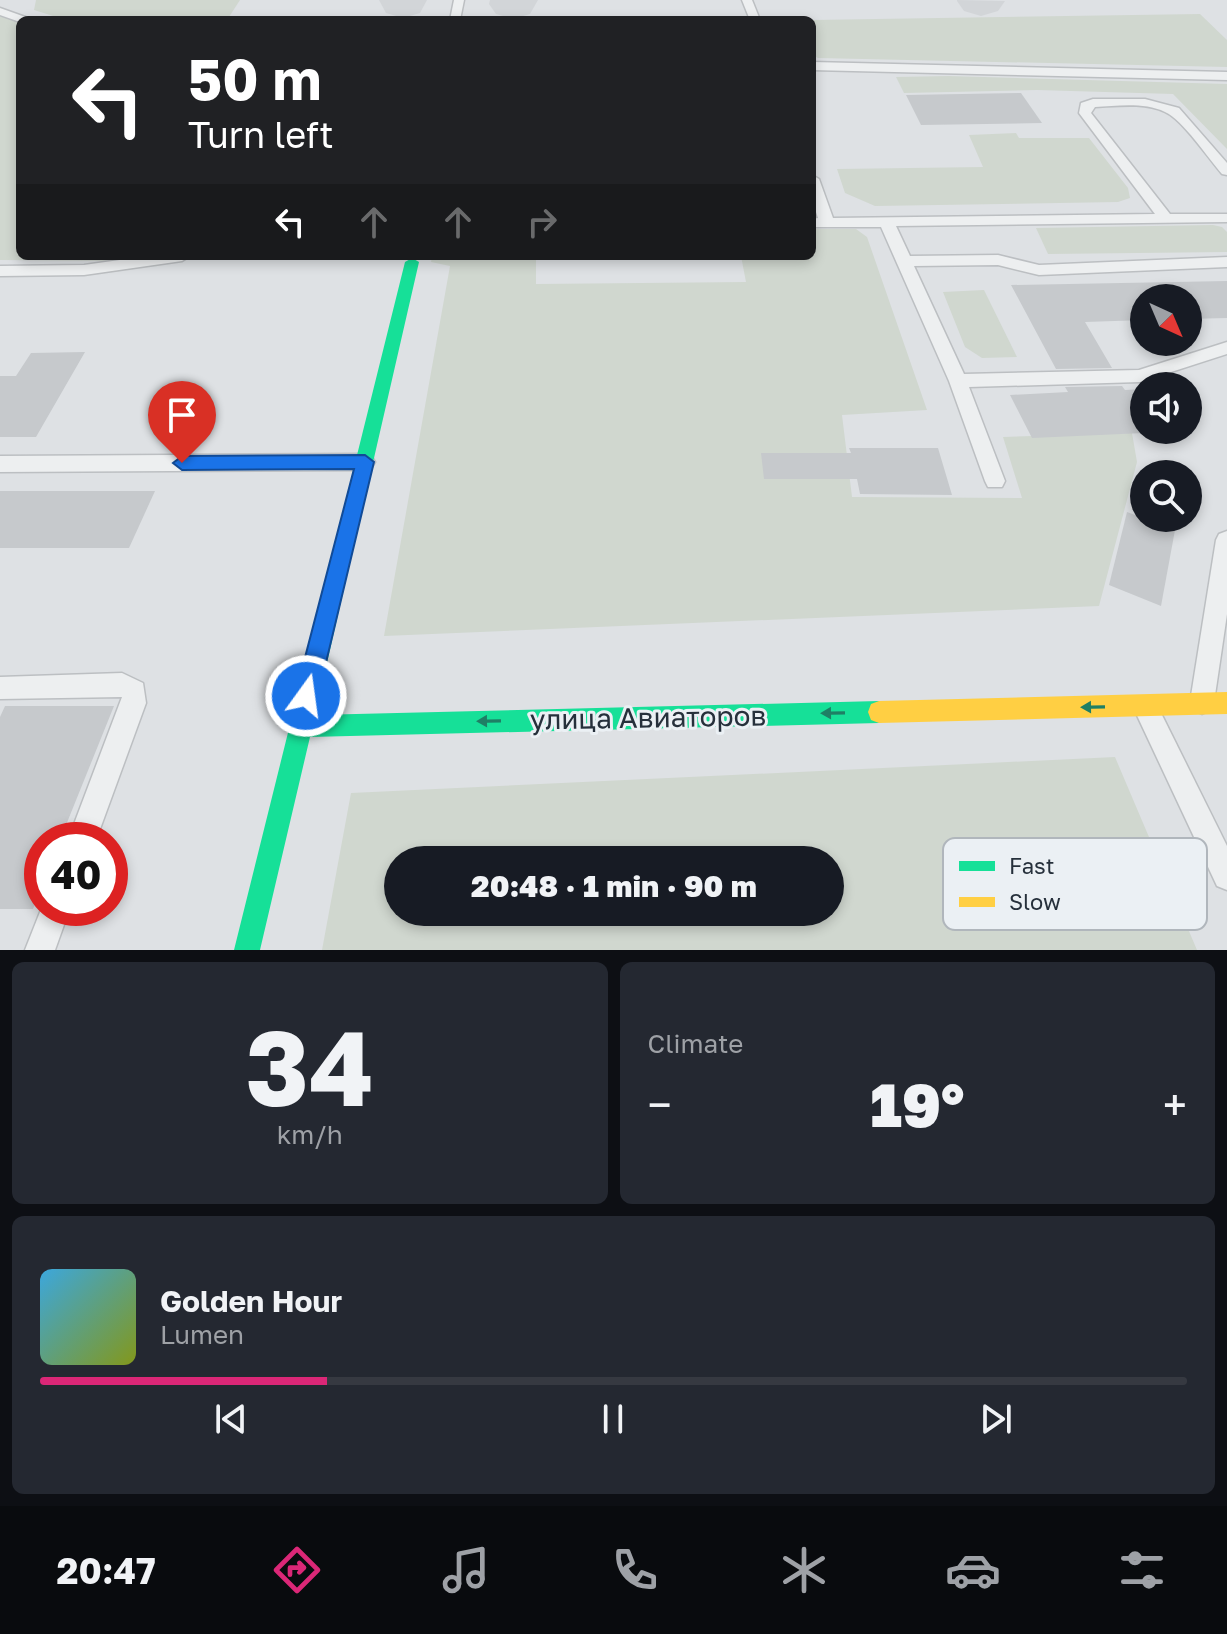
<!DOCTYPE html>
<meta charset="utf-8">
<style>
body{margin:0;font-family:"Golos Text",sans-serif;background:#242831;color:#f1f3f6;height:100vh;display:flex;flex-direction:column;font-size:30px;white-space:nowrap}
*{box-sizing:border-box;margin:0}
p{font-size:26px;color:#9ea1a6}
.icon{flex:none;width:44px;height:44px;fill:none;stroke:currentColor;stroke-width:2;stroke-linecap:round;stroke-linejoin:round}
.map{position:relative;height:950px;overflow:hidden}
.details{display:flex;flex-direction:column;gap:12px;padding:12px;background:#0d0f14;flex:1}
.details>*{flex:none}
.banner{position:absolute;left:16px;top:16px;width:800px;height:244px;border-radius:12px;box-shadow:0 4px 12px #0003;background:#202124;color:#fff;overflow:hidden}
.needle{width:52px;rotate:136deg}
.controls{position:absolute;left:1130px;top:284px;display:grid;gap:16px}
.controls a{display:grid;place-items:center;width:72px;height:72px;border-radius:50%;background:#171b24;box-shadow:0 4px 12px #0003;font-size:40px}
.speed{position:absolute;left:24px;top:822px;display:flex;gap:16px;font-size:40px;font-weight:700;text-align:center}
.speed>*{display:grid;place-content:center;width:104px;height:104px;border-radius:50%;background:#171b24;box-shadow:0 4px 12px #0003;line-height:1}
.speed .limit{border:12px solid #d22;background:#fff;color:#111}
.pin{position:absolute;display:grid;place-items:center;width:68px;height:68px;color:#fff;margin:-82px -34px;border-radius:50% 50% 50% 0;rotate:-45deg;box-shadow:0 0 8px #0007}
.pin .icon{rotate:45deg}
.me{position:absolute;width:88px;margin:-44px;rotate:14deg;stroke-linejoin:round;filter:drop-shadow(0 0 6px #0008)}
.turn{display:flex;align-items:center;gap:28px;height:168px;padding:0 40px;font-size:36px}
.turn .icon{width:104px;height:104px;stroke-width:2.5}
.turn b{display:block;font-size:56px;line-height:68px}
.lanes{display:flex;align-items:center;height:76px;padding:0 40px;background:#0003;justify-content:center;gap:40px;direction:ltr}
.lanes .off{opacity:.35}
.big{font-size:60px;font-weight:800;line-height:1.1}
.details .tile{flex:1;display:flex;flex-direction:column;justify-content:center;gap:12px;min-width:0;padding:0 28px;border-radius:12px;background:#242831}
.details .dial{align-items:center;gap:0}
.dial b{font-size:104px;line-height:1}
.song{display:flex;align-items:center;gap:24px}
.cover{width:96px;height:96px;border-radius:12px;background:linear-gradient(135deg,hsl(200 70% 55%),hsl(70 70% 35%))}
.played{height:8px;border-radius:4px;background:linear-gradient(90deg,#db2777 25%,#363941 25%)}
.keys{display:flex;justify-content:space-around;direction:ltr}
.heat{display:flex;justify-content:space-between;align-items:center;font-size:44px;direction:ltr}
.details .tiles{flex:1;display:grid;gap:12px;grid-template-columns:1fr 1fr}
.tile:last-child{grid-column:span 2}
.trip{position:absolute;left:384px;top:846px;width:460px;height:80px;border-radius:40px;background:#171b24;box-shadow:0 4px 12px #0003;font-weight:800;line-height:80px;text-align:center}
.tab-bar{display:flex;height:128px;justify-content:space-around;align-items:center;background:#090b0e;color:#9ea1a6}
.tab-bar .icon{width:56px;height:56px}
.tab-bar .on{color:#db2777}
.tab-bar b{font-size:36px;color:#f1f3f6}
.map>svg:first-child{display:block}
</style>
<div class="map">
<svg width="1227" height="950" viewBox="0 0 1227 950">
<rect width="100%" height="100%" fill="#dee1e4"/>
<g fill="#d0d7cf" fill-rule="evenodd">
<path d="M36 0H240L227 20H66L34 10Z"/>
<path d="M1200 14 1227 40V67L818 58 812 55V20Z"/>
<path d="M0 15 20 23V256H143L111 261 0 260Z"/>
<path d="M948 76 1227 84V149L1173 94 1037 90 904 93 896 77Z"/>
<path d="M1016 133 1019 138H1089L1128 188 1130 198 1118 202 875 206 845 193 837 169 983 167 969 135Z"/>
<path d="M1213 225 1222 227 1227 232V252L1048 254 1036 228Z"/>
<path d="M812 229H856L867 237 927 410 842 415 852 497 1022 498 1003 437 1132 433 1137 462 1099 606 384 636 450 266 431 262 432 256H536V284L746 282 741 256H812Z"/>
<path d="M984 290 1017 357 982 358 965 347 943 292Z"/>
<path d="M1115 757 1197 950H322L351 793ZM398 860H830V912H398Z"/>
</g>
<g fill="none" stroke-linecap="round" stroke-linejoin="round">
<g fill="#d2d5d8" fill-rule="evenodd">
<path d="M379 0H427L420 13 403 18 386 13Z"/>
<path d="M490 0H538L530 14 513 19 496 14 489 4Z"/>
<path d="M957 1V0L1005 1 998 11 981 16 964 11Z"/>
</g>
</g>
<g fill="#c6c9cc">
<path d="M1021 93 1042 123 921 125 906 95Z"/>
<path d="M1227 281V318L1188 319V298H1144V320L1085 322 1112 368 1056 369 1011 285Z"/>
<path d="M85 352 36 437H0V376H16L31 353Z"/>
<path d="M1122 386 1125 390 1144 389V433L1032 438 1010 395 1068 392 1065 387Z"/>
<path d="M849 448H938L952 495 860 494 857 479H764L761 453H851Z"/>
<path d="M0 491H155L129 548H0Z"/>
<path d="M1127 512 1175 530 1161 606 1109 585Z"/>
<path d="M5 706H114L60 840H42V886L33 909H0V717Z"/>
</g>
<g fill="none" stroke-linecap="round" stroke-linejoin="round">
<defs>
<g id="lane">
<path d="M454 0H464L460 20H450Z"/>
<path d="M742 0H752L760 20H750Z"/>
<path d="M0 8 28 18 29 20 20 22 0 15Z"/>
<path d="M812 62 1227 72V80L812 70Z"/>
<path d="M1093 99H1145L1179 108 1227 163V175L1222 174C1208 158 1183 120 1165 112 1144 102 1117 106 1095 107L1091 113 1170 214H1227V222L896 226 910 256 998 255 1039 265 1227 257V267L1039 275 998 265 914 266 964 374 1139 370 1227 342V354L1140 382 969 387 1005 481 1002 487H988L985 481 949 381 881 227H812V219L818 218 812 200V175L819 179 833 218 1155 214 1079 113 1081 103Z"/>
<path d="M148 256H190L182 261 84 275 0 276V266L84 265Z"/>
<path d="M365 454 372 457 375 462 372 467 365 470 0 472V456Z"/>
<path d="M1227 531V614L1214 702 1211 710 1202 714 1193 710 1190 702 1216 540 1219 534Z"/>
<path d="M122 673 143 683 146 703 96 840H68L122 697 0 699V677Z"/>
<path d="M1146 697 1155 701 1227 846V890L1217 886 1134 709 1137 701Z"/>
<path d="M42 907 70 908 55 950H25Z"/>
</g>
</defs>
<use href="#lane" stroke="#bcbfc2" stroke-width="3"/>
<use href="#lane" fill="#edeff0" fill-rule="evenodd"/>
<path fill="#16e098" fill-rule="evenodd" d="M412 258 419 262 315 715 879 701 887 704 890 712 887 720 879 723 310 737 260 950H234L405 262Z"/>
<path fill="#ffcf43" fill-rule="evenodd" d="M1227 692V714L879 723 871 720 868 712 871 704 879 701Z"/>
</g>
<defs><path id="oneway-solid" d="M-6-.8H1V-3.2L6.5 0L1 3.2V.8H-6Z" transform="scale(2)"/></defs>
<g fill="#1f7f65">
<use href="#oneway-solid" transform="translate(1093 707) rotate(179)"/>
<use href="#oneway-solid" transform="translate(833 713) rotate(179)"/>
<use href="#oneway-solid" transform="translate(489 721) rotate(179)"/>
</g>
<path fill="#1a73e8" stroke="#114b97" stroke-width="2" d="M365 455 374 462 318 696 314 704 306 707 299 704 295 696 354 469 182 470 173 463 182 456Z"/>
<g text-anchor="middle" dominant-baseline="central" stroke-width="6" stroke-linejoin="round" paint-order="stroke">
<g font-size="28" fill="#26303b" stroke="#ebf0f4">
<text transform="translate(648 717) rotate(-1)">улица Авиаторов</text>
</g>
</g>
<rect x="943" y="838" width="264" height="92" rx="12" fill="#ebf0f4" stroke="#b0b6bc" stroke-width="2"/>
<rect x="959" y="861" width="36" height="10" fill="#16e098"/>
<rect x="959" y="897" width="36" height="10" fill="#ffcf43"/>
<g font-size="22" fill="#26303b">
<text x="1009" y="874">Fast</text>
<text x="1009" y="910">Slow</text>
</g>
</svg>
<div class="controls">
<a><svg class="needle" viewBox="-14 -14 28 28"><path d="M0-13l5 13h-10z" fill="#e53935"/><path d="M0 13l5-13h-10z" fill="#9ea1a6"/></svg></a>
<a><svg class="icon" aria-label="sound" viewBox="0 0 24 24"><path d="M4 9h4l5-4v14l-5-4H4zM17 9q2 3 0 6"/></svg></a>
<a><svg class="icon" aria-label="search" viewBox="0 0 24 24"><circle cx="10" cy="10" r="6"/><path d="M15 15l6 6"/></svg></a>
</div>
<div class="speed"><div class="limit">40</div></div>
<div class="pin" style="left:182px;top:463px;background:#d93025"><svg class="icon" aria-label="arrive" viewBox="0 0 24 24"><path d="M6 21V4h12l-3 4 3 4H6"/></svg></div>
<svg class="me" style="left:306px;top:696px" viewBox="-20 -20 40 40"><circle r="17" fill="#1a73e8" stroke="#fff" stroke-width="3"/><path d="M0-11L8 9 0 5-8 9z" fill="#fff"/></svg>
<div class="trip">20:48 · 1 min · 90 m</div>
<div class="banner">
<div class="turn"><svg class="icon" aria-label="left" viewBox="0 0 24 24"><path d="M17 20v-9H6M10 6l-5 5 5 5"/></svg><div><b>50 m</b>Turn left</div></div>
<div class="lanes"><svg class="icon" aria-label="left" viewBox="0 0 24 24"><path d="M17 20v-9H6M10 6l-5 5 5 5"/></svg><svg class="icon off" aria-label="ahead" viewBox="0 0 24 24"><path d="M12 20V5M6 11l6-6 6 6"/></svg><svg class="icon off" aria-label="ahead" viewBox="0 0 24 24"><path d="M12 20V5M6 11l6-6 6 6"/></svg><svg class="icon off" aria-label="right" viewBox="0 0 24 24"><path d="M7 20v-9h11M14 6l5 5-5 5"/></svg></div>
</div>
</div>
<section class="details">
<div class="tiles">
<div class="tile dial"><b>34</b><p>km/h</p></div>
<div class="tile"><p>Climate</p>
<div class="heat"><a>−</a><b class="big">19°</b><a>+</a></div>
</div>
<div class="tile">
<div class="song"><i class="cover"></i><div><b>Golden Hour</b><p>Lumen</p></div></div>
<div class="played"></div>
<div class="keys"><svg class="icon" aria-label="previous" viewBox="0 0 24 24"><path d="M18 5L8 12l10 7zM5 5v14"/></svg><svg class="icon" aria-label="pause" viewBox="0 0 24 24"><path d="M8 5v14M16 5v14"/></svg><svg class="icon" aria-label="next" viewBox="0 0 24 24"><path d="M6 5l10 7-10 7zM19 5v14"/></svg></div>
</div>
</div>
</section>
<nav class="tab-bar">
<b>20:47</b>
<svg class="icon on" aria-label="directions" viewBox="0 0 24 24"><path d="M12 3l9 9-9 9-9-9zM9 14v-3h6M13 9l2 2-2 2"/></svg>
<svg class="icon" aria-label="music" viewBox="0 0 24 24"><path d="M9 18V5l10-2v13"/><circle cx="6" cy="18" r="3"/><circle cx="16" cy="16" r="3"/></svg>
<svg class="icon" aria-label="phone" viewBox="0 0 24 24"><path d="M5 4h4l2 5-3 2q2 4 5 5l2-3 5 2v4C11 20 4 13 5 4z"/></svg>
<svg class="icon" aria-label="climate" viewBox="0 0 24 24"><path d="M12 3v18M4 7l16 10M4 17L20 7"/></svg>
<svg class="icon" aria-label="car" viewBox="0 0 24 24"><path d="M5 17H2v-5l4-1 3-4h7l3 4 3 1v5h-3M9 17h6M6 11h13"/><circle cx="7" cy="17" r="2"/><circle cx="17" cy="17" r="2"/></svg>
<svg class="icon" aria-label="filters" viewBox="0 0 24 24"><path d="M4 7h16M4 17h16"/><circle cx="9" cy="7" r="2"/><circle cx="15" cy="17" r="2"/></svg>
</nav>
